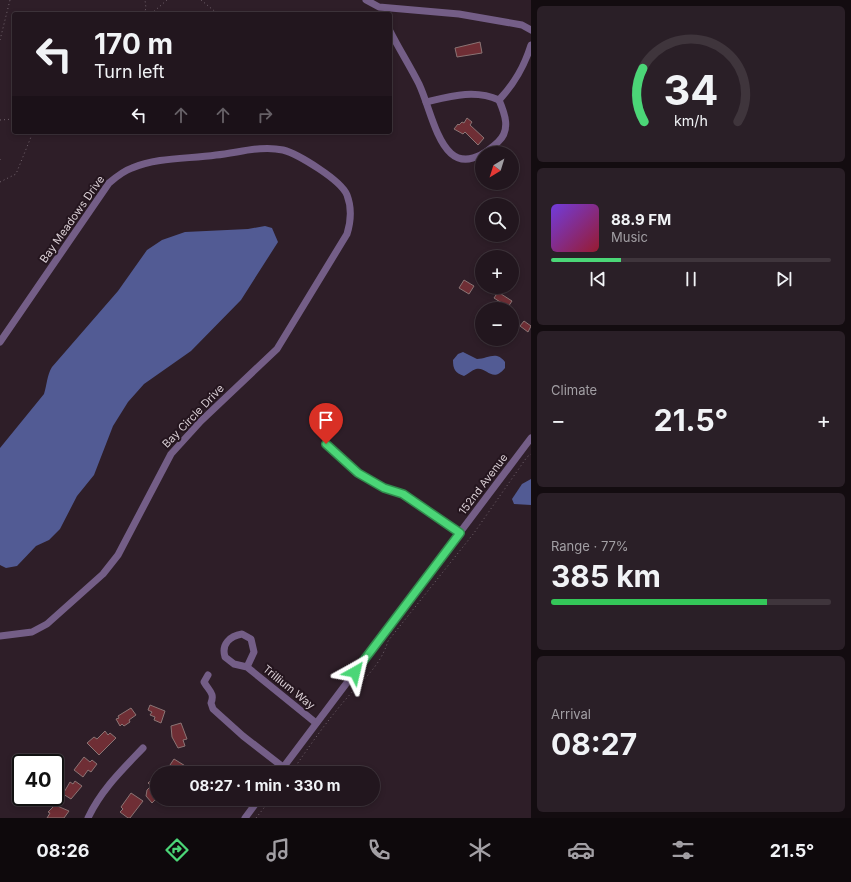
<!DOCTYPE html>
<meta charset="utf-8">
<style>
body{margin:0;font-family:Inter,sans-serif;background:#2a1f27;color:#f1f3f6;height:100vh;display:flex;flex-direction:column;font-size:15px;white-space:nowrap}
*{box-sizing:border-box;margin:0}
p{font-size:13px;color:#a29fa4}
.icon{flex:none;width:22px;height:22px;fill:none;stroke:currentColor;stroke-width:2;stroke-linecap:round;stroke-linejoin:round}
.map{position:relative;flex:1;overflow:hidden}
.side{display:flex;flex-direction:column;gap:6px;padding:6px;background:#130c10;width:320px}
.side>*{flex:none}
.hud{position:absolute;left:12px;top:12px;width:380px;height:122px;border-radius:4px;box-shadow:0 2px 6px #0003,0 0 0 1px #3f353c;background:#22161e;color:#f1f3f6;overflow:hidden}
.needle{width:26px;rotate:218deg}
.buttons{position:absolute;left:475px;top:146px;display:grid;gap:8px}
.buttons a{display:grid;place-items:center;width:44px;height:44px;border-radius:50%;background:#22161e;box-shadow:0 2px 6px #0003,0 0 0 1px #3f353c;font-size:20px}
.speed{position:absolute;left:12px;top:754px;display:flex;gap:8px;font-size:20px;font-weight:700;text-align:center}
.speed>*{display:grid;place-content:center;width:52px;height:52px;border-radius:50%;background:#22161e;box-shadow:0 2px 6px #0003,0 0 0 1px #3f353c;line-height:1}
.speed .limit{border:2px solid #111;border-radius:6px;background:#fff;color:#111}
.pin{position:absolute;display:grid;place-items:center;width:34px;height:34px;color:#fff;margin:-41px -17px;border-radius:50% 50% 50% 0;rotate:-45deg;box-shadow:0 0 4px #0007}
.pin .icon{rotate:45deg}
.me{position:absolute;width:44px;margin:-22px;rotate:37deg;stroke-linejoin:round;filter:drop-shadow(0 0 3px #0008)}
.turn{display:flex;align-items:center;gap:14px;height:84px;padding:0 16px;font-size:18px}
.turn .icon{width:52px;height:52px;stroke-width:2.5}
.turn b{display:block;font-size:28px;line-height:34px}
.lanes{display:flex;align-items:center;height:38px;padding:0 16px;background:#0003;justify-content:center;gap:20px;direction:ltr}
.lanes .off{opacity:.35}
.big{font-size:30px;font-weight:700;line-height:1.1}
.side .widget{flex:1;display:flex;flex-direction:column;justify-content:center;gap:6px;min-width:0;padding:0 14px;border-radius:6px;background:#2a1f27}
.side .dial{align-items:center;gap:0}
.dial svg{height:104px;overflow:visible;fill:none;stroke:#3f353c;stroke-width:7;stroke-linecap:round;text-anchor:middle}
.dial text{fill:#f1f3f6;stroke:none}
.song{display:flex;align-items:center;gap:12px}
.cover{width:48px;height:48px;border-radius:6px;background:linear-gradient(135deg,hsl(260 70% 55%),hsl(350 70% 35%))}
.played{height:4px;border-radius:2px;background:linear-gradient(90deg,#4bd677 25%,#3f353c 25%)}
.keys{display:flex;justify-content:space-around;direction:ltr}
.heat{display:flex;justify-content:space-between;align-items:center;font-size:22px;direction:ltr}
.charge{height:6px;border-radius:3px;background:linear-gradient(90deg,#34c759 77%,#3f353c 0)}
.trip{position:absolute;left:150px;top:766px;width:230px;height:40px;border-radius:20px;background:#22161e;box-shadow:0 2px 6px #0003,0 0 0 1px #3f353c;font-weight:700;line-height:40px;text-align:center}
.menu{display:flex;height:64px;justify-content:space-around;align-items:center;background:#0e090c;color:#a29fa4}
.menu .icon{width:28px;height:28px}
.menu .active{color:#4bd677}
.menu b{font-size:18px;color:#f1f3f6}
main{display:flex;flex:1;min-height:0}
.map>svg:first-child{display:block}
</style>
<main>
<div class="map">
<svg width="531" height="818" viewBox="0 0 531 818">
<rect width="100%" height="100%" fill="#2e1e28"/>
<g fill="#525b94">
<path d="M265 226 272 228 278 242 241 300 191 351 144 384 128 402 113 426 94 475 77 496 60 529 49 540 36 546 17 566 6 568 0 565V448L44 394C47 384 47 375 52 367L118 291 147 250 162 240 185 232 248 229Z"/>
<path d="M463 352 477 359C488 359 496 350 505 362V368C492 384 487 366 476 369 472 370 468 374 464 376 455 373 453 369 453 360L458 354Z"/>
<path d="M531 479V505L514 504 512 499 522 484Z"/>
</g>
<g fill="#6f2e35" stroke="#8b7474">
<path d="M480 42 482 53 457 57 455 48Z"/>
<path d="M467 118 472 122 470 125 484 138 478 145 465 132 463 134 454 129 458 124 459 125 462 122 464 123Z"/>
<path d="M464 280 474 286 469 294 459 288Z"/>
<path d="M498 292 512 301 508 307 494 298Z"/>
<path d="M524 321 531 326 528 332 520 326Z"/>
<path d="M150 705 165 711 161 723 154 720 155 717 150 715 152 712 148 710Z"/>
<path d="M131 708 136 715 129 720 130 722 124 726 122 724 120 726 116 719 119 718 118 716Z"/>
<path d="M181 723 187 739 183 740 185 746 178 748 172 737 171 726Z"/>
<path d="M105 731 108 735 110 733 116 738 99 755 87 743 94 737 97 739Z"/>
<path d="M84 757 90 762 92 760 97 764 91 772 88 770 83 777 74 770Z"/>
<path d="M174 759 187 767 183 773H171L174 768 170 765Z"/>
<path d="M153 778 157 781V798L152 803 146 796 147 790 151 786 148 783Z"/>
<path d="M75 781 82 786 71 799 63 794 70 782 73 784Z"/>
<path d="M131 793 143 801 130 818H128L120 812 123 809 121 807Z"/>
<path d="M55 805 69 811 64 818H47L50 813 48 812Z"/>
</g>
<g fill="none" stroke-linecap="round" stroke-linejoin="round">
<g stroke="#72646d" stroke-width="1" stroke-dasharray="1 3" stroke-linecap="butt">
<path d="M201 0 218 14"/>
<path d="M144 14 146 8 145 0"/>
<path d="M151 14 167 0"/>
<path d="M0 40 10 0"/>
<path d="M0 120 14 119"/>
<path d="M0 159V162"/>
<path d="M0 182 16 174 33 132"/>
<path d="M291 773C308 748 326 722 346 699 363 679 380 667 388 641L474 533 527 457 531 454"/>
<path d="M256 818 271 799"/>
</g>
<g stroke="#745e87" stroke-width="7">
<path d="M366 0 379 7 459 14 522 25 531 30"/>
<path d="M390 31C399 49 410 66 419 84 435 118 443 193 498 142 511 130 505 114 499 100 515 83 524 67 531 45"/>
<path d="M426 102C451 96 475 89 499 100"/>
<path d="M0 342 109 183C116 177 123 171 132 168 158 157 189 159 216 155 238 153 261 145 283 150 298 154 341 180 347 195 352 208 351 221 347 234L277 349 201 421 171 454 118 555 103 574 47 624 32 632 0 636"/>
<path d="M326 444 359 473 384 488 403 494 460 533"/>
<path d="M247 667 234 664 225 657C221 644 230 636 242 634L251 639 254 652 247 667 316 723"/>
<path d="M208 675 204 682C209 691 215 693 211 703L213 709 243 736 283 767"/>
<path d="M279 773 531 438"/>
<path d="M88 818C101 790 122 770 143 748"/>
<path d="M245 818 259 799"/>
</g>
</g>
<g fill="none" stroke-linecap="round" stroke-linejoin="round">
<defs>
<path id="route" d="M326 444 358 473 384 488 403 494 460 533 355 672"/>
</defs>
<use href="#route" stroke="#318b4d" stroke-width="10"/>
<use href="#route" stroke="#4bd677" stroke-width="7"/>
</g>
<g text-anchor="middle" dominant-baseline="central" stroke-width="4" stroke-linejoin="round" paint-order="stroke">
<g font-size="11" fill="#d9ced4" stroke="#24151e">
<text transform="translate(72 219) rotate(-55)">Bay Meadows Drive</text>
<text transform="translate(193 416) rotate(-46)">Bay Circle Drive</text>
<text transform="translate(483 484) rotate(-53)">152nd Avenue</text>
<text transform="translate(289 687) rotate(39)">Trillium Way</text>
</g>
</g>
</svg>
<div class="buttons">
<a><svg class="needle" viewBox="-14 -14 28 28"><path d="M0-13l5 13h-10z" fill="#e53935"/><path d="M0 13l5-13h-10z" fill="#a29fa4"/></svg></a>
<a><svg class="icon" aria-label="search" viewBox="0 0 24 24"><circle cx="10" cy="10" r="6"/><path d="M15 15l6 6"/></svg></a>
<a>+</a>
<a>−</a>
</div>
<div class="speed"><div class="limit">40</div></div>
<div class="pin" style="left:326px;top:444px;background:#d93025"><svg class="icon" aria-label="arrive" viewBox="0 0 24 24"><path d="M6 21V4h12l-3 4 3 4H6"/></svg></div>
<svg class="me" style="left:355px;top:672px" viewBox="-20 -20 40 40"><path d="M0-17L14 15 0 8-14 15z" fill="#4bd677" stroke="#fff" stroke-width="4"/></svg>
<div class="trip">08:27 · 1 min · 330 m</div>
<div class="hud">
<div class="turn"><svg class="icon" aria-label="left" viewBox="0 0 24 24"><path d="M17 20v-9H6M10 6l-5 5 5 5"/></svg><div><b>170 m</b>Turn left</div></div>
<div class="lanes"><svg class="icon" aria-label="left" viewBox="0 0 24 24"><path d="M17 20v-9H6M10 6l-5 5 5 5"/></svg><svg class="icon off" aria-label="ahead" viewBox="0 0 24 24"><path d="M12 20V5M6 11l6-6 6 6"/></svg><svg class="icon off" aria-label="ahead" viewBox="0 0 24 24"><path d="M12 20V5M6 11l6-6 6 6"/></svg><svg class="icon off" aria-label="right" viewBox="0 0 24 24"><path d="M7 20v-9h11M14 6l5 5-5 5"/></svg></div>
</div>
</div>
<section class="side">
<div class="widget dial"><svg viewBox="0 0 100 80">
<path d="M14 69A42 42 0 1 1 86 69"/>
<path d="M14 69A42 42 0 0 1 13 28" stroke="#4bd677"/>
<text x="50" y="56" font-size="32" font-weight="700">34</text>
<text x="50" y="72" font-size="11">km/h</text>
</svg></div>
<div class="widget">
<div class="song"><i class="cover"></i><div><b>88.9 FM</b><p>Music</p></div></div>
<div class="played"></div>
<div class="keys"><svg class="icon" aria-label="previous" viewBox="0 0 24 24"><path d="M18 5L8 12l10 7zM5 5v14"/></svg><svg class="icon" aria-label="pause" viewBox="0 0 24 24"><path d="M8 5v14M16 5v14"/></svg><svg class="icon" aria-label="next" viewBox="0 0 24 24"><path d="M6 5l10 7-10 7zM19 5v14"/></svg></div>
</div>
<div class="widget"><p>Climate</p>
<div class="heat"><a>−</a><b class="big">21.5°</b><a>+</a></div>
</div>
<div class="widget"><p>Range · 77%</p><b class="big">385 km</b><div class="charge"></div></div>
<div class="widget"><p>Arrival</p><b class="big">08:27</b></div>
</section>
</main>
<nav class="menu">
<b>08:26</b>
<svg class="icon active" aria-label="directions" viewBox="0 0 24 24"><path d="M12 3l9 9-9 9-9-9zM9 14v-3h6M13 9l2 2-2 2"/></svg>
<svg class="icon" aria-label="music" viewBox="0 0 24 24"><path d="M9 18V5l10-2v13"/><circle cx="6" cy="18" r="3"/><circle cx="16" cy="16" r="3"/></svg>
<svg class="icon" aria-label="phone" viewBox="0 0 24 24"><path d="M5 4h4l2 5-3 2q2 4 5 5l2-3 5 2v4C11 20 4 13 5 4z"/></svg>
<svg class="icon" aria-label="climate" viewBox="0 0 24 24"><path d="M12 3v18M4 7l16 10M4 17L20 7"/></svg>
<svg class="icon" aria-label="car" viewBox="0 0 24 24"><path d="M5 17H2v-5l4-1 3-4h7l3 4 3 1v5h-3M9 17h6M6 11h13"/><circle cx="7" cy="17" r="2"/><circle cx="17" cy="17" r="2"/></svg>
<svg class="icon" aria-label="filters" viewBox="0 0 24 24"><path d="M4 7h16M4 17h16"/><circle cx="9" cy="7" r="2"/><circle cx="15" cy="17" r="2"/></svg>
<b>21.5°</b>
</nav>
